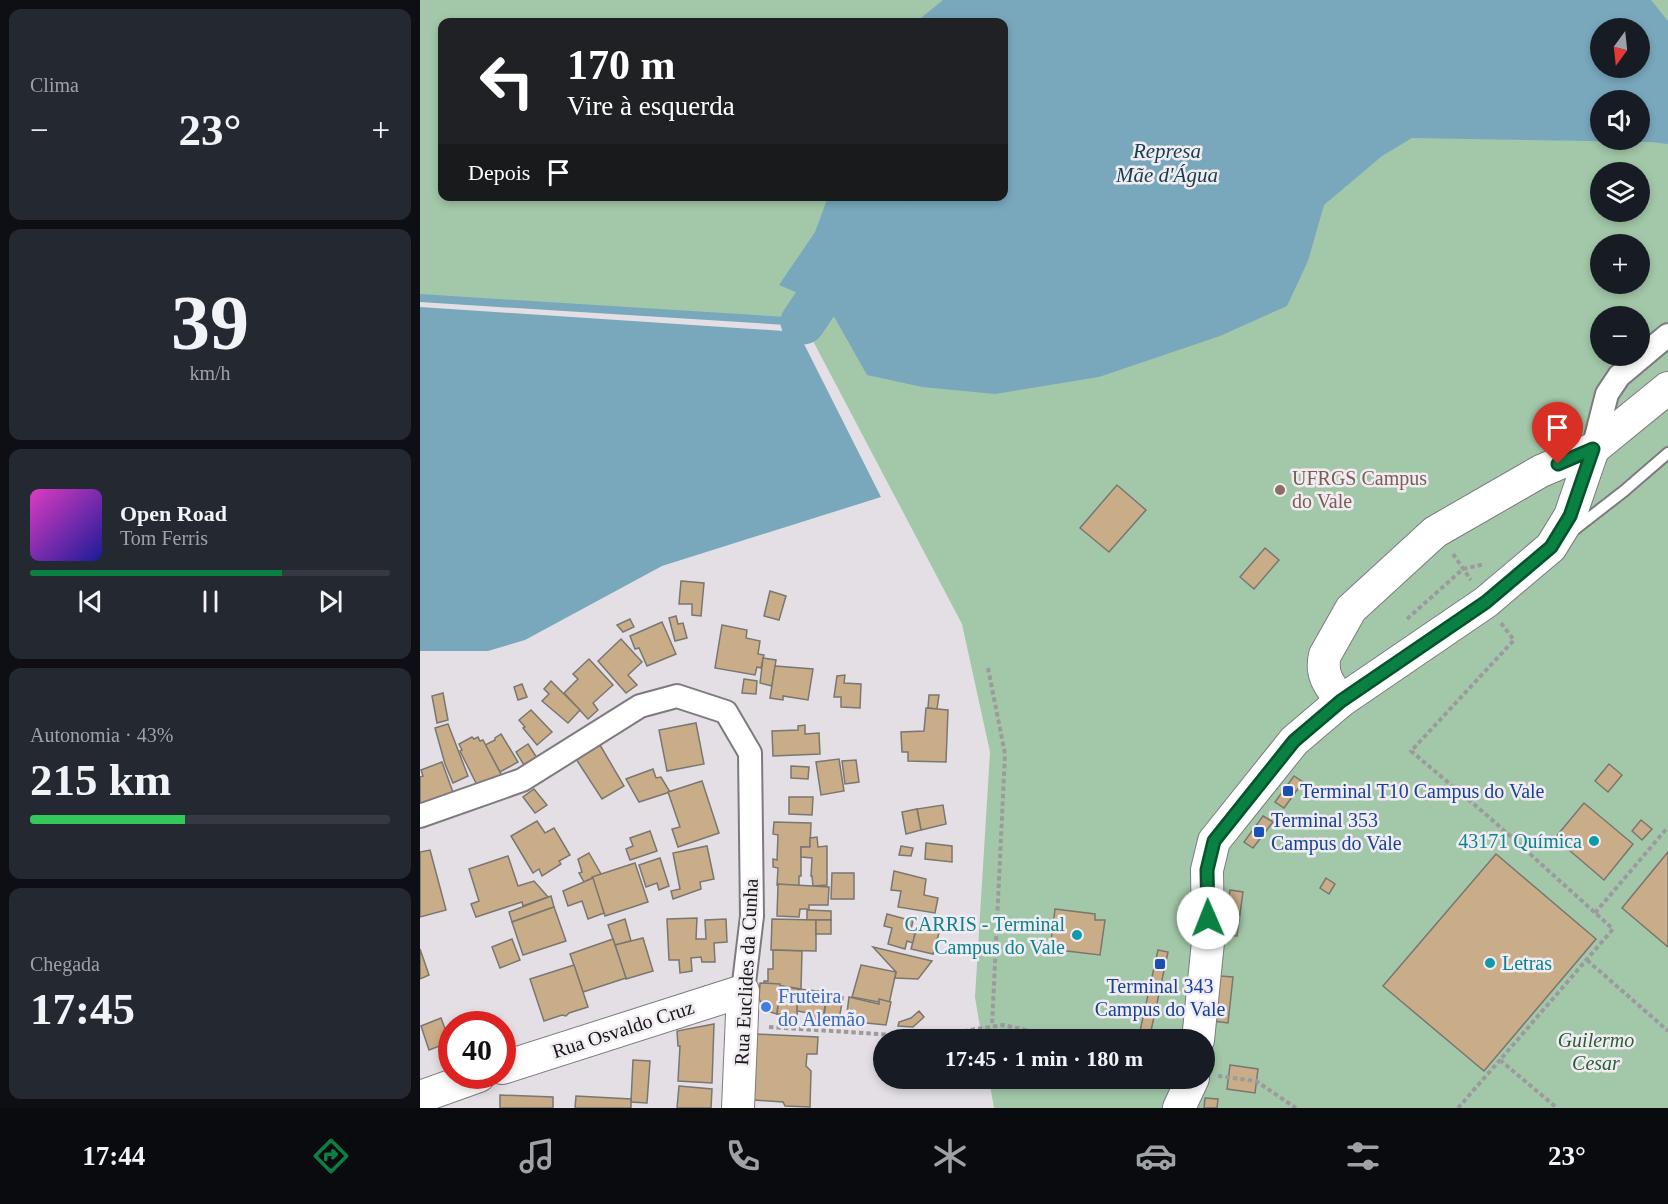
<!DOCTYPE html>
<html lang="pt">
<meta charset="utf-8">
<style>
body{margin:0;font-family:"Times New Roman",serif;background:#242831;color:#f1f3f6;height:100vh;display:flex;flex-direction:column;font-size:22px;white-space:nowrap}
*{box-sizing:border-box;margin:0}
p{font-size:20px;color:#9ea1a6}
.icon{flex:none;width:33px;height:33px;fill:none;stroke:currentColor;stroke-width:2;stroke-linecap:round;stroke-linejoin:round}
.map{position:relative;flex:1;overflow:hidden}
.panel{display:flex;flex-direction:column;gap:9px;padding:9px;background:#0d0f14;width:420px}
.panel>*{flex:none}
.guide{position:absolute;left:18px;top:18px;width:570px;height:183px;border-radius:12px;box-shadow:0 3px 9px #0003;background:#202124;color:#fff;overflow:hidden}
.needle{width:39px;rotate:195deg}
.fabs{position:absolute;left:1170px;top:18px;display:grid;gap:12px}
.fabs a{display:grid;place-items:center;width:60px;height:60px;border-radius:50%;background:#171b24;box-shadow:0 3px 9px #0003;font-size:30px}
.speed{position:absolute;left:18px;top:1011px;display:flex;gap:12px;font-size:30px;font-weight:700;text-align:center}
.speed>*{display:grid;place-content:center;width:78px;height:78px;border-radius:50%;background:#171b24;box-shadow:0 3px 9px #0003;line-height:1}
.speed .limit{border:9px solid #d22;background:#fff;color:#111}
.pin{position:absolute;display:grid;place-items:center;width:51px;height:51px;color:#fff;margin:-62px -26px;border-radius:50% 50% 50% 0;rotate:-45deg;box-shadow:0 0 6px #0007}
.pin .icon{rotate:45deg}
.me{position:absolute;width:66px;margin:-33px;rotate:359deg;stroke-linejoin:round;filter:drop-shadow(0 0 4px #0008)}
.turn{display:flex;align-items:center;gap:21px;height:126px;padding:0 30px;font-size:27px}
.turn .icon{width:78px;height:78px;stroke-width:2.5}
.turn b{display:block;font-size:42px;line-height:51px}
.then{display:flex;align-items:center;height:57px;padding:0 30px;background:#0003;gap:12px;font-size:22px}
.big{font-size:45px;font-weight:800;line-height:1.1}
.panel .tile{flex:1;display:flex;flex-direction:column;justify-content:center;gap:9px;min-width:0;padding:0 21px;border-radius:12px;background:#242831}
.panel .dial{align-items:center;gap:0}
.dial b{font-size:78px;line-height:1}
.song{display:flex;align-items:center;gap:18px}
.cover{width:72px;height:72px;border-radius:9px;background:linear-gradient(135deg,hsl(310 70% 55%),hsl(240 70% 35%))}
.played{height:6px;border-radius:3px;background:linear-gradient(90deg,#0b8043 70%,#363941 70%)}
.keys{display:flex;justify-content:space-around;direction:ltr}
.heat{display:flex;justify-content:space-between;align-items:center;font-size:33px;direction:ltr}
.charge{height:9px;border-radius:4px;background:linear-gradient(90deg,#34c759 43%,#363941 0)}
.trip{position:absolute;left:453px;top:1029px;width:342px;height:60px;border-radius:30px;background:#171b24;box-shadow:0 3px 9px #0003;font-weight:800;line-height:60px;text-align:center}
.tab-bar{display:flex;height:96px;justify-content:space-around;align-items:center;background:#090b0e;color:#9ea1a6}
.tab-bar .icon{width:42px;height:42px}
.tab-bar .current{color:#0b8043}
.tab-bar b{font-size:27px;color:#f1f3f6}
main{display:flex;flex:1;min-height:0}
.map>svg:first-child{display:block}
</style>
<main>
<section class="panel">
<div class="tile"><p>Clima</p>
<div class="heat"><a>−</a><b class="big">23°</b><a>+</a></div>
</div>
<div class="tile dial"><b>39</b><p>km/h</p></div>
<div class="tile">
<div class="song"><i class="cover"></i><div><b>Open Road</b><p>Tom Ferris</p></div></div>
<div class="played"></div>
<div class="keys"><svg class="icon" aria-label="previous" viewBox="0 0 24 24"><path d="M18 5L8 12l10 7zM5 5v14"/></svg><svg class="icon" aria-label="pause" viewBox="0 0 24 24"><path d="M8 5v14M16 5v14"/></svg><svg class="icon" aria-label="next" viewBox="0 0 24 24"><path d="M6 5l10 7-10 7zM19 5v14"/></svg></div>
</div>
<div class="tile"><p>Autonomia · 43%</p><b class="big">215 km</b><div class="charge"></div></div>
<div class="tile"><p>Chegada</p><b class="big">17:45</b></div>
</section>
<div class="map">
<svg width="1248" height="1108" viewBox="0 0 1248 1108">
<rect width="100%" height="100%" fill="#e3dfe5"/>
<path fill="#a3c8a9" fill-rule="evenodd" d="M0 0H1248V1108H574L569 1079 784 1078V1040L562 1039 555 997 570 752 542 624 383 322 0 298ZM22 22H584V196H22ZM1180 28H1220V68H1180ZM1180 100H1220V140H1180ZM1180 172H1220V212H1180ZM1180 244H1220V284H1180ZM1180 316H1220V356H1180Z"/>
<g fill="#79a8bd" fill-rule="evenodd">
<path d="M523 0H1231L1248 21V144L1230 142 992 138 962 156 904 205 888 261 867 306 800 336 679 377 575 394 502 387 447 375 408 306 359 285 395 232 408 197 584 196V22H496ZM1180 28H1220V68H1180ZM1180 100H1220V140H1180Z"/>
<path d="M0 307 378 332 461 497 242 566 105 640 68 651H0Z"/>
</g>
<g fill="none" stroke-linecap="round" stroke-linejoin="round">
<path stroke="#79a8bd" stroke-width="8" d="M0 298 383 322"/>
<path stroke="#79a8bd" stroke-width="45" d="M383 322 468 196"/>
</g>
<g fill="#c9ad88" stroke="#7a7670" stroke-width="1.5">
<path d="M697 485 726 510 689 552 660 528Z"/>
<path d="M845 548 859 560 834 589 820 577Z"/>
<path d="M261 581 284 583 281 616 272 615V604H259Z"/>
<path d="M350 591 366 596 359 620 344 616Z"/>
<path d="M256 616 258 624 263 623 267 638 255 641 249 618Z"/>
<path d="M210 619 214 627 203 632 197 625Z"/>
<path d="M242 622 256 654 227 666 219 648 215 649 210 636Z"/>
<path d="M302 625 327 630 326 638 340 641 338 654 344 655 341 668 337 667 335 675 295 668Z"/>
<path d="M201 639 222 662 208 675 217 685 206 693 178 661Z"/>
<path d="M343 658 356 660 352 686 340 683Z"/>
<path d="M169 659 193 685 173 703 178 710 168 719 144 693 158 679 153 674Z"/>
<path d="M355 666 393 669 388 700 363 696V700L350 698Z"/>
<path d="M425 675 424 683 441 684 440 708 421 707V697H414L417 676Z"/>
<path d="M324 679 337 681 336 694 322 693Z"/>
<path d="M131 681 160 710 148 723 122 701 129 694 124 689Z"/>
<path d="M102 684 107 697 98 700 94 687Z"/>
<path d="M23 693 28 720 17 723 12 696Z"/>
<path d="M509 695H519L517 709 508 708Z"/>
<path d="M506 708 528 710 526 762 488 761V752H482L481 732 504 731Z"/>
<path d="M111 710 132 732 117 745 103 728 105 727 99 720Z"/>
<path d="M276 723 284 764 247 771 239 730Z"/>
<path d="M28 724 48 776 33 783 25 764 15 728Z"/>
<path d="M385 725V734L399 733 400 754 353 756 352 731 378 730V726Z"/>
<path d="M81 734 98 762 80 772 65 745 75 740V738Z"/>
<path d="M52 737 54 739 58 737 60 741 63 740 82 776 59 789 40 751 42 750 39 744Z"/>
<path d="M108 744 117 758 104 765 96 752Z"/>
<path d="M180 745 204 786 182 799 156 759Z"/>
<path d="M419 759 424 791 401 795 396 762Z"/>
<path d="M436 760 439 782 425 784 422 761Z"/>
<path d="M22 762 34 795 0 807V777L3 776 1 770Z"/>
<path d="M1189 764 1202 775 1188 792 1175 781Z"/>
<path d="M371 766 389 767 388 779 371 778Z"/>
<path d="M233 769 236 778 241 777 250 792 219 802 206 779Z"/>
<path d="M874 776 883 782 864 808 855 802Z"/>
<path d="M282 781 299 833 258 847 252 829 260 827 248 792Z"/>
<path d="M114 789 127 805 115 813 103 797Z"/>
<path d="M369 797H393L392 815 369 814Z"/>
<path d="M1164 803 1213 844 1184 880 1135 838Z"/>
<path d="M523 805 526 824 501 830 497 809Z"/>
<path d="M497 809 501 830 486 834 482 812Z"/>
<path d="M843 816 853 822 833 848 824 842Z"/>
<path d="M1221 820 1232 829 1222 840 1212 831Z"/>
<path d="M117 821 125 833 134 828 150 855 139 861 141 864 122 876 119 869 113 873 91 836Z"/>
<path d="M354 822 391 823 390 847H381V876H379V886L357 885 358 868 353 867V859L357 860 358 835 353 834Z"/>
<path d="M230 831 237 851 210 860 206 849 213 846 210 838Z"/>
<path d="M397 837 398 847 407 846V885L393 886 392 876H391L392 858 381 857V847H390V838Z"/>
<path d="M506 843 532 846V862L505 859Z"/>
<path d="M287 846 294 879 280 882 281 889 253 899 251 891 260 889 253 853Z"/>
<path d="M481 846 493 848 491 856 479 855Z"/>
<path d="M10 850 26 910 0 917V852Z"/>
<path d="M1248 852V947L1202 908Z"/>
<path d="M169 853 181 874 164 882 159 873 162 872 158 859Z"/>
<path d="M1076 854 1176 939 1064 1071 963 986Z"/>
<path d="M88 856 98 886 114 881 128 897 103 906 102 902 56 917 51 904 59 901 49 869Z"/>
<path d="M240 858 249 886 239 890 237 883 226 887 219 865Z"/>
<path d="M215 863 228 902 185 916 172 877Z"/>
<path d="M474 871 506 879 504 895 518 898 515 913 478 907 481 891 471 890Z"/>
<path d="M412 873H434V899H411Z"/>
<path d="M173 878 184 913 168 919 162 901 148 906 143 891Z"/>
<path d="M906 878 915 884 909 894 900 888Z"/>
<path d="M358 884 409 887 408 905H389V909H380L379 917 357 916Z"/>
<path d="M810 890 823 892 817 936 804 935Z"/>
<path d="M131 896 134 907 92 922 89 912Z"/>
<path d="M134 907 146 941 103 955 92 922Z"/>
<path d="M635 909 675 914V920H685L680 955 630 949Z"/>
<path d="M387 910 411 911V920H387Z"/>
<path d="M467 914 493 921 490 933 495 934 493 943 487 941 485 949 468 944 472 928 464 926Z"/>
<path d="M277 918 276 939H286L285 920 306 919 307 942 294 943 295 962H282L281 957 271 958 272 971 260 973 259 960H249L247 919Z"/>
<path d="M205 919 211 941 195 945 188 925Z"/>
<path d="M352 919 396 920V951L351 950Z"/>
<rect x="396" y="920" width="15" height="14"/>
<path d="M497 927 519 933 513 954 491 949Z"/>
<path d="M223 938 233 971 206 979 195 945Z"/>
<path d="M92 939 100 960 80 968 72 947Z"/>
<path d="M193 939 206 978 163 992 150 954Z"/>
<path d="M453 947 512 961 498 979 475 978 476 972Z"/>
<path d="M0 949 9 975 0 979Z"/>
<path d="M353 950 382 951 381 989 344 983V981H348V969H353Z"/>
<path d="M738 950 748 952 729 1040H718Z"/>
<path d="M154 965 168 1007 149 1013 146 1016 142 1015 124 1021 110 979Z"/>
<path d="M441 965 476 972 469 1004 432 997Z"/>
<path d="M800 976 813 977 808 1023 794 1021Z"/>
<path d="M340 983 360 984 357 1014 347 1011 339 999Z"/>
<path d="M361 986 378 989 377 1016 357 1014Z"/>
<path d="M378 989 407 992 403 1020 387 1018 388 1013 377 1011Z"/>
<path d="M407 995 423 997 419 1020 404 1017Z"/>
<path d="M429 997 459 1004V999L471 1002 466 1025 426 1021Z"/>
<path d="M499 1011 504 1017 493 1027 478 1026 479 1022 491 1018Z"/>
<path d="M21 1018 30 1042 9 1050 1 1026Z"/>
<path d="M294 1024 292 1083 258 1081 260 1046H258L257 1031Z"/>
<path d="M336 1034 398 1037 397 1054H387L386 1066 391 1071 390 1107 365 1106 363 1102 334 1100Z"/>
<path d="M213 1060 230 1061 227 1103 211 1102Z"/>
<path d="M810 1065 838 1069 835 1093 807 1089Z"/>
<path d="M259 1086 292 1089 291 1108H257Z"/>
<path d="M80 1095 133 1097V1108H80Z"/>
<path d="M156 1096 211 1099V1108H155Z"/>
<path d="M785 1098 798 1099 797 1108H784Z"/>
</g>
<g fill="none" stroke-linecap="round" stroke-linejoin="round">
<defs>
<path id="lane" d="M1155 529 1204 491 1248 453"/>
<g id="street">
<path d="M1173 449 1187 394 1199 376 1248 335"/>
<path d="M0 816 102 780 220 706 257 696 306 712 330 753 332 916 323 991"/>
</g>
<g id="secondary">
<path d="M921 701C910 686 900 675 905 655L931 609 1015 532 1121 471 1173 449 1248 388"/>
<path d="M778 1040 788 942 787 870 794 841 874 741 921 701 1066 602 1131 547 1150 516 1173 449"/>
<path d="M82 1068 323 991 318 1108"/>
<path d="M0 1097 59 1076"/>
<path d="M759 1108 773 1078"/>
</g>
</defs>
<use href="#lane" stroke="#7e7a80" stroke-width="14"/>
<use href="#street" stroke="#7e7a80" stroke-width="26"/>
<use href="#secondary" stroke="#7e7a80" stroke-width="34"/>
<g stroke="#9d9a9e" stroke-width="4" stroke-dasharray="4.5 3" stroke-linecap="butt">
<path d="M1033 554 1051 580"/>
<path d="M987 619 1043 569 1065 564"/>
<path d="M1081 623 1094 640 991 751 1069 817 1193 929 1080 1060 1137 1108"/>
<path d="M568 668 585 754 572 1026"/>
<path d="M1175 913 1248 827"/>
<path d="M1167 960 1248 1031"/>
<path d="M349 1027 505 1037 583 1025 620 1033 684 1037"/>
<path d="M798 1076 836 1081 876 1108"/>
<path d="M1038 1108 1080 1060"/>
</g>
<use href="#lane" stroke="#fff" stroke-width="10"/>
<use href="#street" stroke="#fff" stroke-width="22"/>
<use href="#secondary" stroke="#fff" stroke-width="32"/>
</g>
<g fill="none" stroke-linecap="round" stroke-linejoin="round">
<defs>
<path id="route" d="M788 918 787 870 794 841 874 741 921 701 1066 602 1131 547 1150 516 1173 449 1138 464"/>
</defs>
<use href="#route" stroke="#07532c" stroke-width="15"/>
<use href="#route" stroke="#0b8043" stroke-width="10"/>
</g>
<circle fill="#8d6e63" stroke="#f1ecf2" stroke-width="2" cx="860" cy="490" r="6"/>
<g fill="#1a4fb4" stroke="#f1ecf2" stroke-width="2">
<rect x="862" y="785" width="12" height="12" rx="3"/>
<rect x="833" y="826" width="12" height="12" rx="3"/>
<rect x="734" y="958" width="12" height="12" rx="3"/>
</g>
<g fill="#0f9aa8" stroke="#f1ecf2" stroke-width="2">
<circle cx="1174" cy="841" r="6"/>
<circle cx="657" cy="935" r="6"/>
<circle cx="1070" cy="963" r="6"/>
</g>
<circle fill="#3f7fe0" stroke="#f1ecf2" stroke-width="2" cx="346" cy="1007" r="6"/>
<g text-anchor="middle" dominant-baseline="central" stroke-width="5" stroke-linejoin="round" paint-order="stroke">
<g font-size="20" fill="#785e54" stroke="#f1ecf2" text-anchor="start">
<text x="872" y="478">UFRGS Campus<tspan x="872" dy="23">do Vale</tspan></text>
</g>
<g font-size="20" fill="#164399" stroke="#f1ecf2" text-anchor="start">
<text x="880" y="791">Terminal T10 Campus do Vale</text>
<text x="851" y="820">Terminal 353<tspan x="851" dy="23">Campus do Vale</tspan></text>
<text x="740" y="986" text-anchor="middle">Terminal 343<tspan x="740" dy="23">Campus do Vale</tspan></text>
</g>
<g font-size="20" fill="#0d838f" stroke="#f1ecf2" text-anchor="end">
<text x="1162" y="841">43171 Química</text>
<text x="645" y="924">CARRIS - Terminal<tspan x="645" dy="23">Campus do Vale</tspan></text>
<text x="1082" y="963" text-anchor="start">Letras</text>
</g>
<g font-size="20" fill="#171618" stroke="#f1ecf2">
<text transform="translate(326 972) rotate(-87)">Rua Euclides da Cunha</text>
<text transform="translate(203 1029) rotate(-18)">Rua Osvaldo Cruz</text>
</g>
<g font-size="20" fill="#366cbe" stroke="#f1ecf2" text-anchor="start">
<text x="358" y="996">Fruteira<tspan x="358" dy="23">do Alemão</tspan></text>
</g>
<g font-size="20" font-style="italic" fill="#285f36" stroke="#f1ecf2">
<text x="1176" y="1040">Guilermo<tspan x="1176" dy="23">Cesar</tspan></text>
</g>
<g font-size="21" font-style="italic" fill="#153f4f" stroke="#f1ecf2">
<text x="747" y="151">Represa<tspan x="747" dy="24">Mãe d'Água</tspan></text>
</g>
</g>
</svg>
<div class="fabs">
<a><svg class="needle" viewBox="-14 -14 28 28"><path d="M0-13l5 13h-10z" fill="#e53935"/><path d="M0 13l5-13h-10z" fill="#9ea1a6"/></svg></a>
<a><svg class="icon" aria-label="sound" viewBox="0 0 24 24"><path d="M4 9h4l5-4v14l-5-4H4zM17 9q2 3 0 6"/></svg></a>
<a><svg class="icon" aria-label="layers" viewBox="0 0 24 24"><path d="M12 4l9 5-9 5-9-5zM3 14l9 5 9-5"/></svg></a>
<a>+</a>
<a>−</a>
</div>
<div class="speed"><div class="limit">40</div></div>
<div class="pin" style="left:1138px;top:464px;background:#d93025"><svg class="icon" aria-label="arrive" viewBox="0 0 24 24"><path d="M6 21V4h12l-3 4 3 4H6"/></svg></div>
<svg class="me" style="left:788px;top:918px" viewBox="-20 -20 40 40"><circle r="19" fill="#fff"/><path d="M0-13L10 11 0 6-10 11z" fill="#0b8043"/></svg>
<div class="trip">17:45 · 1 min · 180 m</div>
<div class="guide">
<div class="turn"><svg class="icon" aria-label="left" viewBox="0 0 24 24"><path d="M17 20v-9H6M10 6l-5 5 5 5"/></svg><div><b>170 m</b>Vire à esquerda</div></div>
<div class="then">Depois<svg class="icon" aria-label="arrive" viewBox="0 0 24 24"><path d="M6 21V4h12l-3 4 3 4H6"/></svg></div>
</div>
</div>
</main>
<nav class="tab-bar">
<b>17:44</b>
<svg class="icon current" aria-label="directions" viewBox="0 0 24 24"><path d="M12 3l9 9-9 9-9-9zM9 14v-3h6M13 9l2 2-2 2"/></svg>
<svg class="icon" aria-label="music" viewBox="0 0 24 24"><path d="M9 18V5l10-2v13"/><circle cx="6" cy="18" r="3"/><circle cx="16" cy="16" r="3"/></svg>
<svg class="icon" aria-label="phone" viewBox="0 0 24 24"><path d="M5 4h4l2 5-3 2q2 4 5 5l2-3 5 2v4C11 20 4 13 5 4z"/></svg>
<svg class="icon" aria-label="climate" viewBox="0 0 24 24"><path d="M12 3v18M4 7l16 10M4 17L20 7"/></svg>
<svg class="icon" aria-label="car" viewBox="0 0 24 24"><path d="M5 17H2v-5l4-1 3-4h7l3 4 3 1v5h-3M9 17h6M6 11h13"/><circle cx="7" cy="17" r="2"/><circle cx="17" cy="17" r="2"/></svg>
<svg class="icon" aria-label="filters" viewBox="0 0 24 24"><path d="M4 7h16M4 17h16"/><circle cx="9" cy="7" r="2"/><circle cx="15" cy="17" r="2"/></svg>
<b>23°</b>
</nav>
